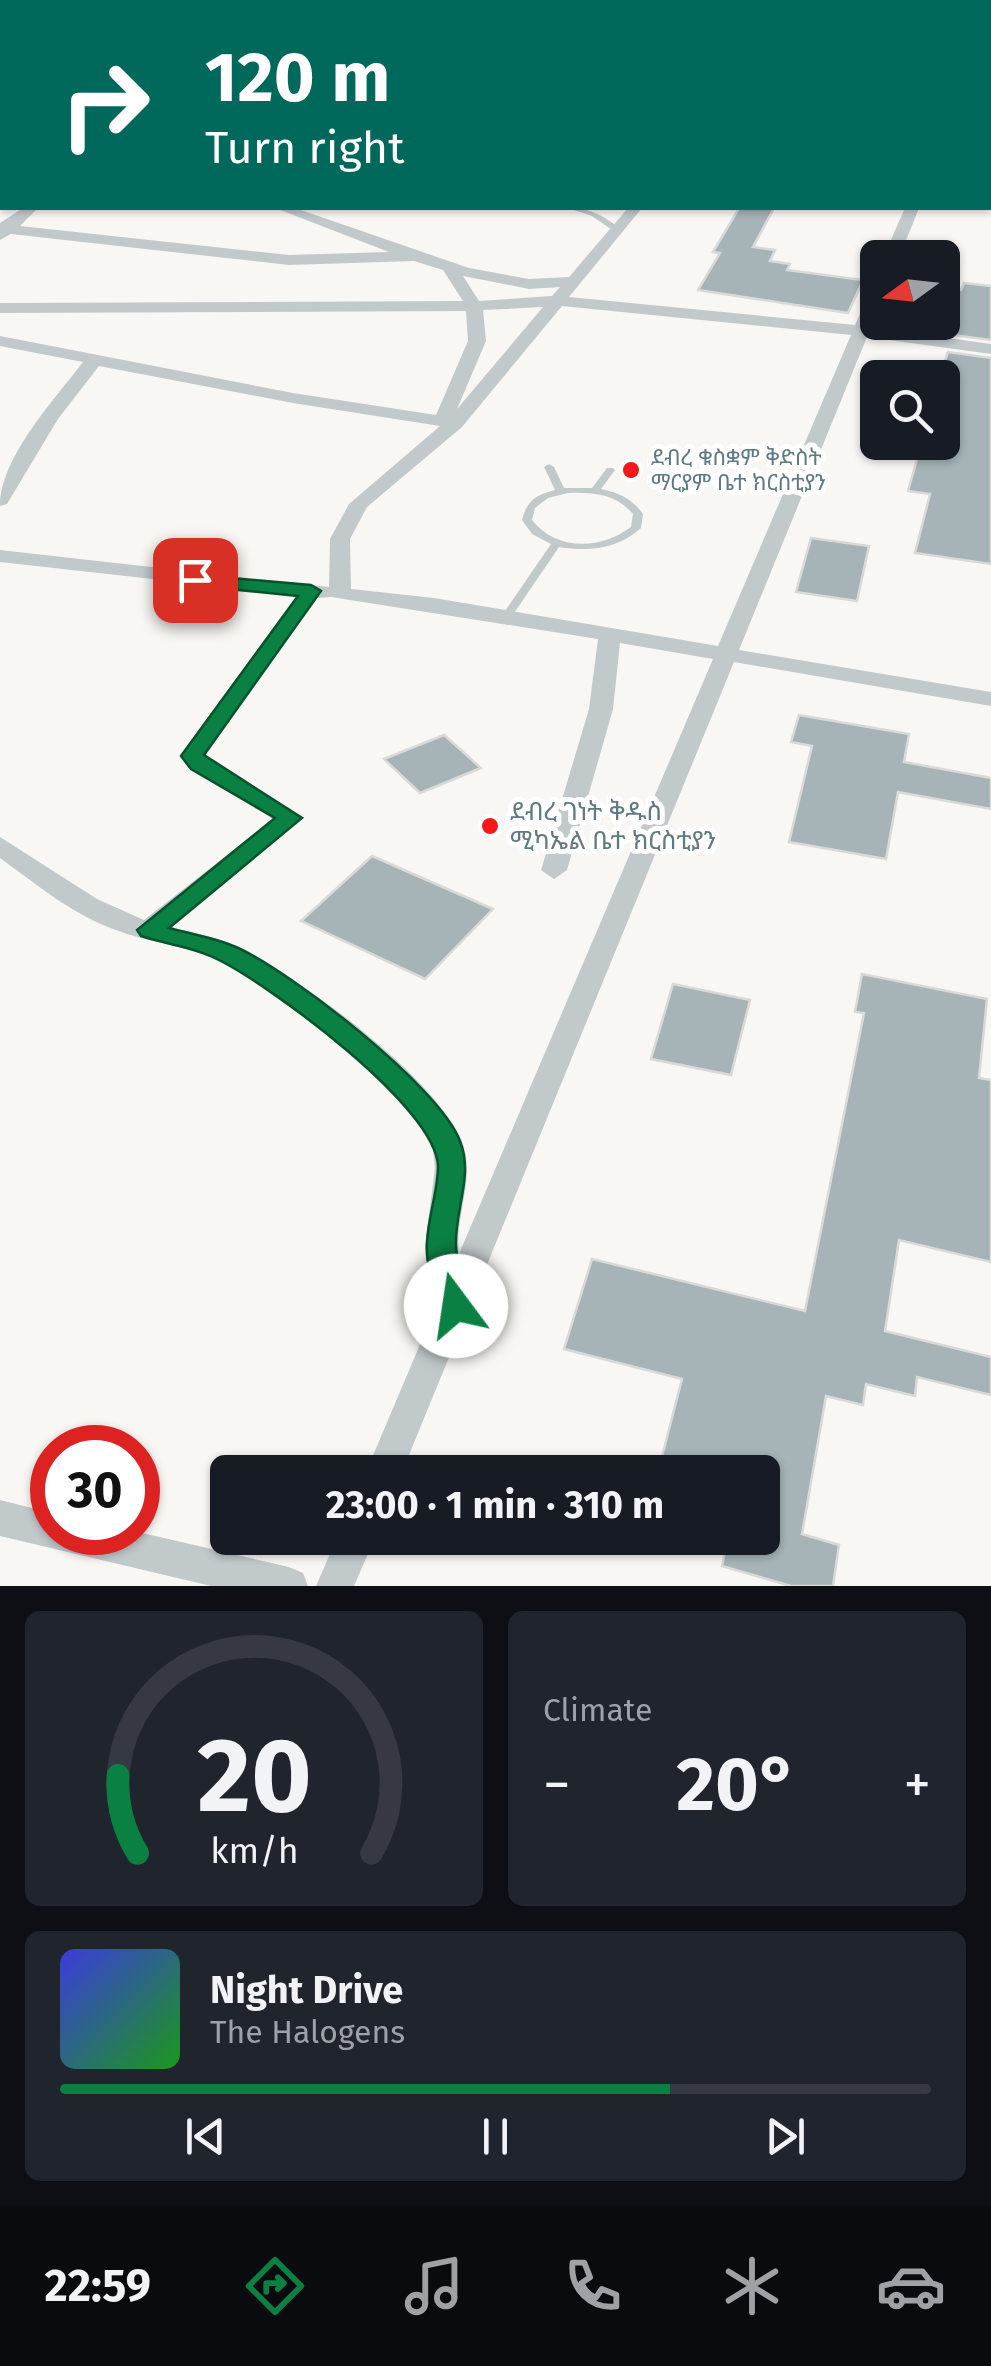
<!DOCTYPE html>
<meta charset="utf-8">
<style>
body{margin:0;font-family:"Fira Sans","Noto Sans Ethiopic",sans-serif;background:#20242c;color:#f1f3f6;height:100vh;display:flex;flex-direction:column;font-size:38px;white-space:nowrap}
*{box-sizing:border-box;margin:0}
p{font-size:32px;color:#9ea1a6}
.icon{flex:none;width:55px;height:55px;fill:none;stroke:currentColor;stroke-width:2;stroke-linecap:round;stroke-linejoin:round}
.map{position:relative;height:1586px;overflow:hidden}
.sheet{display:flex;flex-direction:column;gap:25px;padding:25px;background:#0d0f14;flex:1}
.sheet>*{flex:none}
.top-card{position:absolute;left:0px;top:0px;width:992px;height:210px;box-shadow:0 2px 8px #0004;background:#00695c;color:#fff;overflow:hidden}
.needle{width:65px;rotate:255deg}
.tools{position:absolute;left:860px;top:240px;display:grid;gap:20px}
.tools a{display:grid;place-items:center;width:100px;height:100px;border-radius:15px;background:#171b24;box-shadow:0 2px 8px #0004;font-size:50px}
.speed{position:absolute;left:30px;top:1425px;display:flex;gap:20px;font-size:50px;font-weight:700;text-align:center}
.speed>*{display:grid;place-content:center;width:130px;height:130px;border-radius:50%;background:#171b24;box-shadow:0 2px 8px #0004;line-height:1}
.speed .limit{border:15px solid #d22;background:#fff;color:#111}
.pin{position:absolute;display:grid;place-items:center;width:85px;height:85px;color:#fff;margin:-42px;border-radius:20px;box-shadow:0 5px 15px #0006}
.me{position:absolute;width:110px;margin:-55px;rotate:346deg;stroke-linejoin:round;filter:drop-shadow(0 0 8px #0008)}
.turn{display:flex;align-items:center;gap:35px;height:210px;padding:0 40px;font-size:45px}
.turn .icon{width:130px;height:130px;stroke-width:2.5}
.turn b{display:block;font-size:70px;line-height:85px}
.big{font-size:75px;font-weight:700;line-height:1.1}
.sheet .card{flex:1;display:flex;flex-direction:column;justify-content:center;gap:15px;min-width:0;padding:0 35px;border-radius:15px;background:#20242c}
.sheet .dial{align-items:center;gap:0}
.dial svg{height:260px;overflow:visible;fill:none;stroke:#363941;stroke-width:7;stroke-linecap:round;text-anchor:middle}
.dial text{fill:#f1f3f6;stroke:none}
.song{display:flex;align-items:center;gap:30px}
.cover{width:120px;height:120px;border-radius:15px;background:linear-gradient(135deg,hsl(240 70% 55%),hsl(120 70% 35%))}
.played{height:10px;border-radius:5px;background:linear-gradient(90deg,#0b8043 70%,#363941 70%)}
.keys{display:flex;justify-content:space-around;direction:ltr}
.heat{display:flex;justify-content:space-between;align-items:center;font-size:55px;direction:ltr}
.sheet .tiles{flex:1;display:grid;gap:25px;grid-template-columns:1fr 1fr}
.card:last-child{grid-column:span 2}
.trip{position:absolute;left:210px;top:1455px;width:570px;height:100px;border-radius:15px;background:#171b24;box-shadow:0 2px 8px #0004;font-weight:700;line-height:100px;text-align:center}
.tab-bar{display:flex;height:160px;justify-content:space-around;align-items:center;background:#090b0e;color:#9ea1a6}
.tab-bar .icon{width:70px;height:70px}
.tab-bar .on{color:#0b8043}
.tab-bar b{font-size:45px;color:#f1f3f6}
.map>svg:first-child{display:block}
</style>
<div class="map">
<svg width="991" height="1586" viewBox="0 0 991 1586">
<rect width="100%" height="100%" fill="#f8f7f4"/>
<g fill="#a6b4b7" stroke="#d9d9d7" stroke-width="2.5">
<path d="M739 208H774L753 247 775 250 770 261 790 264 787 270 863 280 848 313 698 290 720 253 713 252Z"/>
<path d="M964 283 991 286V340L952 335 953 321 942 319V288L961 290Z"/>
<path d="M948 352 991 358V564L915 553 930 494 908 491 922 442H942V370Z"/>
<path d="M811 538 869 546 857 601 796 592Z"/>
<path d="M799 715 909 734 904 762 991 778V809L898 792 886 859 789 842 812 746 791 742Z"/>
<path d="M444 735 481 768 420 793 384 759Z"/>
<path d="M372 856 493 909 425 979 301 921Z"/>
<path d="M862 974 987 999 979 1078 991 1080V1262L899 1240 885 1331 991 1357V1395L917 1377 915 1396 866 1384 863 1405 826 1396 802 1534 839 1545 833 1586H791L722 1566 728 1538H762V1472H658L682 1379 564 1349 592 1259 805 1311 864 1013 855 1012Z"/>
<path d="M673 984 750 1000 731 1075 651 1059Z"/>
</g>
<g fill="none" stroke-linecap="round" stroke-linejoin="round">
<g fill="#c2c9cb" fill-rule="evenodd">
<rect x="990" y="85" width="1" height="4"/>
<path d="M568 208C590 207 606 217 622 230L615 232 592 216Z"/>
<path d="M549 464 554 467 564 488H592L607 468H613L615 470 601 489C620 493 632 499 643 514L641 528C618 549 589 552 559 547L510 619H502L501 617 551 544 532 534 522 520C527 500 536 495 555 490L544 467ZM568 493C593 492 616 494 633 514L631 527C601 550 556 551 532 520L535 508 548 498Z"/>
</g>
<g fill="#c2c9cb" fill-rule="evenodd">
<rect x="990" y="171" width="1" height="8"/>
<path d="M23 208H38L20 226 289 255 389 252 275 208H295L469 268 529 279 569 277 628 208H642L569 297 855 325 870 291 878 286V312L871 327 991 344V354L867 337 739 650 991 692V706L734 662 402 1472H366L438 1302 425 1247 435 1168 432 1143 423 1129C368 1064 296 998 218 961 186 945 149 943 116 930 73 915 36 884 0 858V837L97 899 144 920 273 819 190 769 180 756 297 595 0 562V550L329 587 330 539 349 504 440 426 293 403 99 366 58 419 7 504 0 506C0 458 54 400 83 362L0 346V336L293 393 436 415 468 341 466 311 0 313V303L463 301 443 270 414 261 289 265 11 234 0 240V223ZM463 276 529 289 560 287 552 296 479 301ZM562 306 851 335 718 646 434 598 351 589 350 539 367 507 462 427ZM543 307 457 409 486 341 483 310ZM331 597 598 639 589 709 541 870 554 879 567 870 613 709 620 643 713 659 459 1254C454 1219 474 1183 464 1148 446 1084 297 975 237 947 217 937 193 933 171 927L303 818 205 755 317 598Z"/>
<path d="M905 208H919L899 258H883Z"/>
<path d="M0 1500 52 1513V1532H138L289 1567 303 1573 308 1586H211L0 1536Z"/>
<path d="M337 1538H375L354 1586H316Z"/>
</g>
</g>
<path fill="#0b8043" stroke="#07532c" stroke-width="2.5" d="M195 575 311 585 321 591 204 755 302 818 169 928C191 934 215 938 236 947 290 971 440 1087 460 1141 474 1176 454 1211 456 1247 457 1266 466 1288 471 1306L467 1316 456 1319 445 1316C435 1297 425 1263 427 1242 428 1217 438 1191 438 1166 436 1107 273 988 221 961 197 948 166 944 141 936L137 930 275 818 191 769 181 756 298 596 188 585V576Z"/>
<g fill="#f41918" stroke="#fff" stroke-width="4">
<circle cx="631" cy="470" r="10"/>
<circle cx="490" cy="826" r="10"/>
</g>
<g text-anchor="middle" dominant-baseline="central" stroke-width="10" stroke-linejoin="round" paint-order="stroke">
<g font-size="22" fill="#607a82" stroke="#fff" text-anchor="start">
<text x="651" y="457">ደብረ ቁስቋም ቅድስት<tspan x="651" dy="25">ማርያም ቤተ ክርስቲያን</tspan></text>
</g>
<g font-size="25" fill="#607a82" stroke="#fff" text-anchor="start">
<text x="510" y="812">ደብረ ገነት ቅዱስ<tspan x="510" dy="29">ሚካኤል ቤተ ክርስቲያን</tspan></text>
</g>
</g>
</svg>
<div class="tools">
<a><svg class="needle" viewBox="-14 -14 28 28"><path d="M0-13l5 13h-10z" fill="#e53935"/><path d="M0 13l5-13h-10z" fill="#9ea1a6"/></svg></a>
<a><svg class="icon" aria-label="search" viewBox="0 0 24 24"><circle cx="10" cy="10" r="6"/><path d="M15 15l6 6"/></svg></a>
</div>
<div class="speed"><div class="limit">30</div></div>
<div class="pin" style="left:195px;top:580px;background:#d93025"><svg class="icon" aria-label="arrive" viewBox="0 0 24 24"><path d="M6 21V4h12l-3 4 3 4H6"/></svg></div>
<svg class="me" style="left:456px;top:1306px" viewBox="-20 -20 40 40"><circle r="19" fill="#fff"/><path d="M0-13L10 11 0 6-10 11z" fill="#0b8043"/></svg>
<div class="trip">23:00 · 1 min · 310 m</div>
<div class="top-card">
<div class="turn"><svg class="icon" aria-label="right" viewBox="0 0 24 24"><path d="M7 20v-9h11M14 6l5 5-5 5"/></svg><div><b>120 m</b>Turn right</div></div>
</div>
</div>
<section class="sheet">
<div class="tiles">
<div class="card dial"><svg viewBox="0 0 100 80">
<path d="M14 69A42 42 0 1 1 86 69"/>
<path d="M14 69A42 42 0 0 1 8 45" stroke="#0b8043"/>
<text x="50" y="56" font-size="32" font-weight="700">20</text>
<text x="50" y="72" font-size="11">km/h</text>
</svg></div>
<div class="card"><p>Climate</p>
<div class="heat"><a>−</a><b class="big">20°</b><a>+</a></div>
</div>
<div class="card">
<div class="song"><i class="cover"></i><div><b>Night Drive</b><p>The Halogens</p></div></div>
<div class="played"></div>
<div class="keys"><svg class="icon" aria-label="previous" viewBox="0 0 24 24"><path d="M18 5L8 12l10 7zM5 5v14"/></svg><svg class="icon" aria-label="pause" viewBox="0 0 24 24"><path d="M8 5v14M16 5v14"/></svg><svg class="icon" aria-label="next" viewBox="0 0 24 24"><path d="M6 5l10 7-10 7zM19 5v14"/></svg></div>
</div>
</div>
</section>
<nav class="tab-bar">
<b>22:59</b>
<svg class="icon on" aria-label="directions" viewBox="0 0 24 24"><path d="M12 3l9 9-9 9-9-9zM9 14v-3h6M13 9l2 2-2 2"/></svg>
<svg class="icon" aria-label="music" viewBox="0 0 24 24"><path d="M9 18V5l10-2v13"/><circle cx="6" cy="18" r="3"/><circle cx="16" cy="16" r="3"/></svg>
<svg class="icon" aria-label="phone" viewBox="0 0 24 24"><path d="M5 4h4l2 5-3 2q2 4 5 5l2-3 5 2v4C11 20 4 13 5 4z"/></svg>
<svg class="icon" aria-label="climate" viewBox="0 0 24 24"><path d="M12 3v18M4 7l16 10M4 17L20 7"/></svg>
<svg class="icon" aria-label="car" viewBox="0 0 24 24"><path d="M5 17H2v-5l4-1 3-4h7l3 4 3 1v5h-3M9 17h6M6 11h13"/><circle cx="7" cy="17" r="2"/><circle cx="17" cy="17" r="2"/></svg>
</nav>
